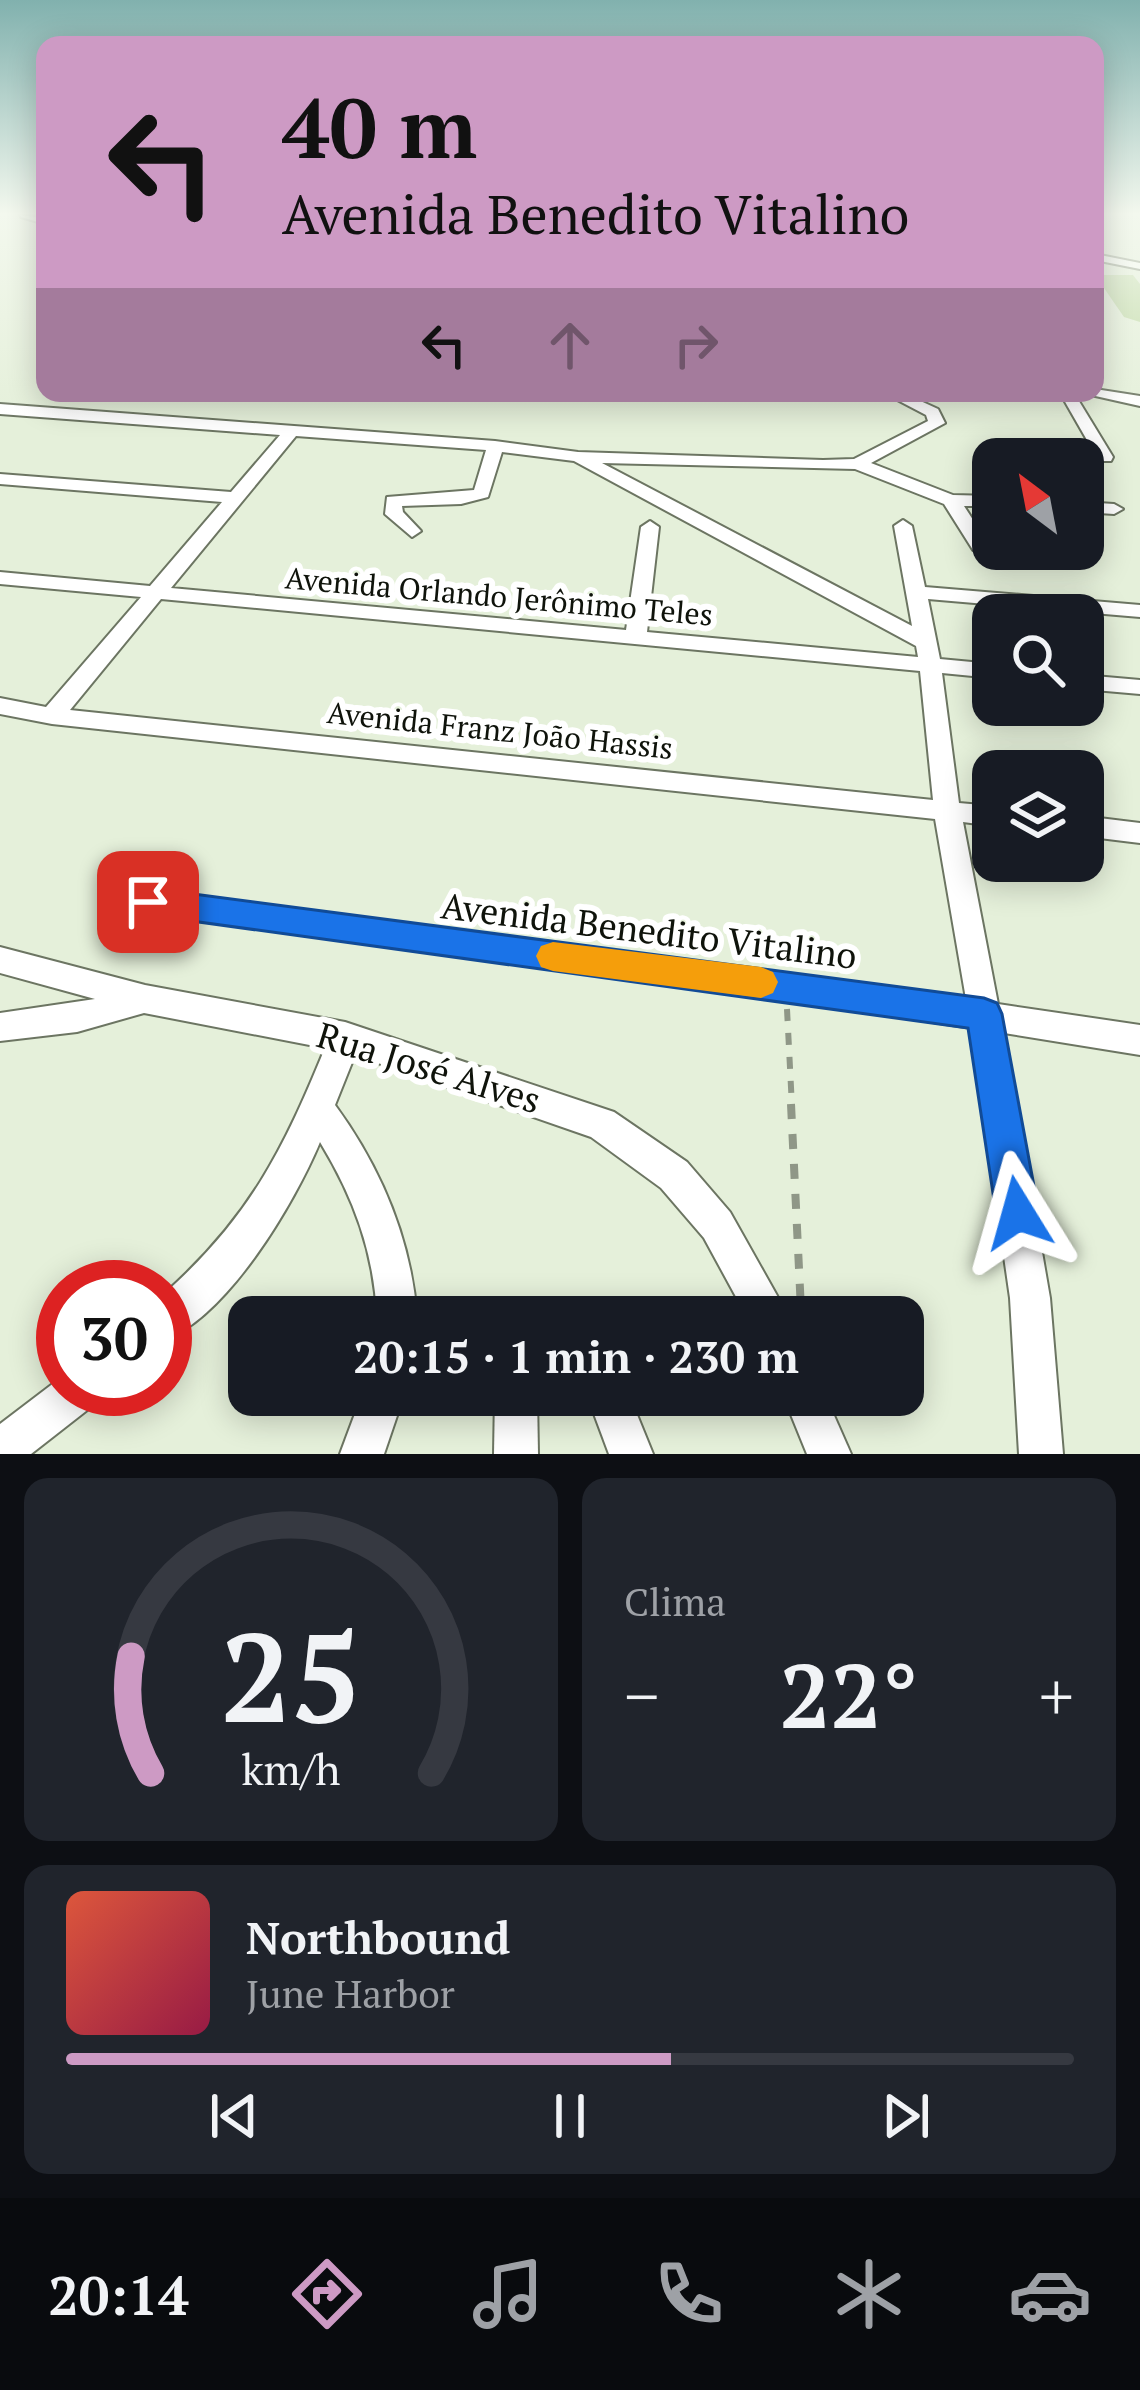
<!DOCTYPE html>
<html lang="pt">
<meta charset="utf-8">
<style>
body{margin:0;font-family:"PT Serif",serif;background:#20242c;color:#f1f3f6;height:100vh;display:flex;flex-direction:column;font-size:45px;white-space:nowrap}
*{box-sizing:border-box;margin:0}
p{font-size:39px;color:#9ea1a6}
.icon{flex:none;width:66px;height:66px;fill:none;stroke:currentColor;stroke-width:2;stroke-linecap:round;stroke-linejoin:round}
.map{position:relative;height:1454px;overflow:hidden}
.side{display:flex;flex-direction:column;gap:24px;padding:24px;background:#0d0f14;flex:1}
.side>*{flex:none}
.guide{position:absolute;left:36px;top:36px;width:1068px;height:366px;border-radius:24px;box-shadow:0 6px 30px #0003;background:#cd9ac4;color:#111;overflow:hidden}
.needle{width:78px;rotate:328deg}
.buttons{position:absolute;left:972px;top:438px;display:grid;gap:24px}
.buttons a{display:grid;place-items:center;width:132px;height:132px;border-radius:24px;background:#171b24;box-shadow:0 6px 30px #0003;font-size:60px}
.speed{position:absolute;left:36px;top:1260px;display:flex;gap:24px;font-size:60px;font-weight:700;text-align:center}
.speed>*{display:grid;place-content:center;width:156px;height:156px;border-radius:50%;background:#171b24;box-shadow:0 6px 30px #0003;line-height:1}
.speed .limit{border:18px solid #d22;background:#fff;color:#111}
.pin{position:absolute;display:grid;place-items:center;width:102px;height:102px;color:#fff;margin:-51px;border-radius:24px;box-shadow:0 6px 18px #0006}
.me{position:absolute;width:132px;margin:-66px;rotate:352deg;stroke-linejoin:round;filter:drop-shadow(0 0 9px #0008)}
.turn{display:flex;align-items:center;gap:42px;height:252px;padding:0 48px;font-size:54px}
.turn .icon{width:156px;height:156px;stroke-width:2.5}
.turn b{display:block;font-size:84px;line-height:102px}
.lanes{display:flex;align-items:center;height:114px;padding:0 48px;background:#0003;justify-content:center;gap:60px;direction:ltr}
.lanes .off{opacity:.35}
.big{font-size:90px;font-weight:700;line-height:1.1}
.side .tile{flex:1;display:flex;flex-direction:column;justify-content:center;gap:18px;min-width:0;padding:0 42px;border-radius:24px;background:#20242c}
.side .dial{align-items:center;gap:0}
.dial svg{height:312px;overflow:visible;fill:none;stroke:#363941;stroke-width:7;stroke-linecap:round;text-anchor:middle}
.dial text{fill:#f1f3f6;stroke:none}
.song{display:flex;align-items:center;gap:36px}
.cover{width:144px;height:144px;border-radius:18px;background:linear-gradient(135deg,hsl(10 70% 55%),hsl(340 70% 35%))}
.played{height:12px;border-radius:6px;background:linear-gradient(90deg,#cd9ac4 60%,#363941 60%)}
.keys{display:flex;justify-content:space-around;direction:ltr}
.heat{display:flex;justify-content:space-between;align-items:center;font-size:66px;direction:ltr}
.side .tiles{flex:1;display:grid;gap:24px;grid-template-columns:1fr 1fr}
.tile:last-child{grid-column:span 2}
.trip{position:absolute;left:228px;top:1296px;width:696px;height:120px;border-radius:24px;background:#171b24;box-shadow:0 6px 30px #0003;font-weight:700;line-height:120px;text-align:center}
.tab-bar{display:flex;height:192px;justify-content:space-around;align-items:center;background:#090b0e;color:#9ea1a6}
.tab-bar .icon{width:84px;height:84px}
.tab-bar .current{color:#cd9ac4}
.tab-bar b{font-size:54px;color:#f1f3f6}
.map>svg:first-child{display:block}
</style>
<div class="map">
<svg width="1140" height="1454" viewBox="0 0 1140 1454">
<rect width="100%" height="100%" fill="#e5f0da"/>
<path fill="#bfd9a3" d="M1095 275H1133L1140 284V322L1124 317Z"/>
<g fill="none" stroke-linecap="round" stroke-linejoin="round">
<defs>
<g id="minor">
<path d="M20 215 45 218V224L21 217Z"/>
<path d="M1095 254 1140 263V269L1095 260Z"/>
<path d="M1095 389 1140 396V406L1082 393H1095Z"/>
<path d="M884 393H903L938 409 945 423 871 463 953 495 993 496V506H964L990 546 987 550H973L944 504 855 469 602 463 912 626 894 526 903 520 912 526 925 587 1140 605V617L928 599 940 659 993 664V678L942 673 959 803 993 806V826L963 822 998 1004 1140 1025V1055L1004 1033 1050 1298 1063 1454H1019L1010 1298 971 1028 786 999 148 914 138 910 134 902 138 894 148 890 966 999 935 819 52 724 0 714V698L46 707 141 597 0 584V572L150 586 222 502 0 484V474L231 492 280 435 0 414V404L495 441 578 452 823 460 854 459 928 421 926 415ZM296 436 486 450 474 490 387 497 385 514 412 537 421 531 403 512 402 506 461 504 488 497 502 452 574 461 916 646 918 657 647 632 659 527 650 521 641 527 626 630 171 588ZM161 599 920 671 933 800 70 710Z"/>
<path d="M1060 393H1074L1113 457 1111 461H1099Z"/>
<path d="M1083 502 1114 504 1123 509 1114 514 1083 512Z"/>
<path d="M1083 675 1140 680V694L1083 689Z"/>
<path d="M1083 816 1140 823V843L1083 836Z"/>
<path d="M0 947 145 985 345 1022 614 1112 687 1162 730 1212 789 1317H747L704 1238 661 1188 591 1137 355 1055 335 1105C381 1168 411 1239 417 1317H377C374 1252 354 1198 320 1142 294 1204 229 1314 165 1340V1293C249 1218 283 1151 325 1048L144 1013 77 1032 0 1041V1013L95 999 0 973Z"/>
<path d="M63 1376V1389H101L95 1404 31 1454H0V1424Z"/>
<path d="M362 1395H404L384 1454H340Z"/>
<path d="M495 1395H537L538 1454H494Z"/>
<path d="M587 1395H629L653 1454H609Z"/>
<path d="M783 1395H825L851 1454H807Z"/>
</g>
</defs>
<use href="#minor" stroke="#6c7562" stroke-width="4"/>
<path stroke="#8f9787" stroke-width="6" stroke-dasharray="12 12" stroke-linecap="butt" d="M787 1009 792 1107"/>
<path stroke="#8f9787" stroke-width="8" stroke-dasharray="15 15" stroke-linecap="butt" d="M791 1104 801 1310"/>
<use href="#minor" fill="#fff" fill-rule="evenodd"/>
</g>
<linearGradient id="sky" x2="0" y2="1"><stop stop-color="#81b1ae"/><stop offset="0.51" stop-color="#f3f8ee"/><stop offset="1" stop-color="#f3f8ee" stop-opacity="0"/></linearGradient>
<rect width="1140" height="419" fill="url(#sky)"/>
<path fill="#1a73e8" stroke="#114b97" stroke-width="3" d="M148 888 984 998 997 1003 1002 1014 1039 1213 1033 1228 1018 1234 1003 1228 996 1213 968 1028 148 915 137 911 132 902 137 892Z"/>
<path fill="#f59e0b" d="M553 942 761 967 773 972 778 982 773 993 761 998 553 971 541 967 536 956 541 946Z"/>
<g text-anchor="middle" dominant-baseline="central" stroke-width="12" stroke-linejoin="round" paint-order="stroke">
<g font-size="30" fill="#0f130b" stroke="#fff">
<text transform="translate(499 596) rotate(5)">Avenida Orlando Jerônimo Teles</text>
<text transform="translate(500 730) rotate(6)">Avenida Franz João Hassis</text>
</g>
<g font-size="36" fill="#0f130b" stroke="#fff">
<text transform="translate(649 930) rotate(7)">Avenida Benedito Vitalino</text>
<text transform="translate(429 1067) rotate(17)">Rua José Alves</text>
</g>
</g>
</svg>
<div class="buttons">
<a><svg class="needle" viewBox="-14 -14 28 28"><path d="M0-13l5 13h-10z" fill="#e53935"/><path d="M0 13l5-13h-10z" fill="#9ea1a6"/></svg></a>
<a><svg class="icon" aria-label="search" viewBox="0 0 24 24"><circle cx="10" cy="10" r="6"/><path d="M15 15l6 6"/></svg></a>
<a><svg class="icon" aria-label="layers" viewBox="0 0 24 24"><path d="M12 4l9 5-9 5-9-5zM3 14l9 5 9-5"/></svg></a>
</div>
<div class="speed"><div class="limit">30</div></div>
<div class="pin" style="left:148px;top:902px;background:#d93025"><svg class="icon" aria-label="arrive" viewBox="0 0 24 24"><path d="M6 21V4h12l-3 4 3 4H6"/></svg></div>
<svg class="me" style="left:1018px;top:1213px" viewBox="-20 -20 40 40"><path d="M0-17L14 15 0 8-14 15z" fill="#1a73e8" stroke="#fff" stroke-width="4"/></svg>
<div class="trip">20:15 · 1 min · 230 m</div>
<div class="guide">
<div class="turn"><svg class="icon" aria-label="left" viewBox="0 0 24 24"><path d="M17 20v-9H6M10 6l-5 5 5 5"/></svg><div><b>40 m</b>Avenida Benedito Vitalino</div></div>
<div class="lanes"><svg class="icon" aria-label="left" viewBox="0 0 24 24"><path d="M17 20v-9H6M10 6l-5 5 5 5"/></svg><svg class="icon off" aria-label="ahead" viewBox="0 0 24 24"><path d="M12 20V5M6 11l6-6 6 6"/></svg><svg class="icon off" aria-label="right" viewBox="0 0 24 24"><path d="M7 20v-9h11M14 6l5 5-5 5"/></svg></div>
</div>
</div>
<section class="side">
<div class="tiles">
<div class="tile dial"><svg viewBox="0 0 100 80">
<path d="M14 69A42 42 0 1 1 86 69"/>
<path d="M14 69A42 42 0 0 1 9 39" stroke="#cd9ac4"/>
<text x="50" y="56" font-size="32" font-weight="700">25</text>
<text x="50" y="72" font-size="11">km/h</text>
</svg></div>
<div class="tile"><p>Clima</p>
<div class="heat"><a>−</a><b class="big">22°</b><a>+</a></div>
</div>
<div class="tile">
<div class="song"><i class="cover"></i><div><b>Northbound</b><p>June Harbor</p></div></div>
<div class="played"></div>
<div class="keys"><svg class="icon" aria-label="previous" viewBox="0 0 24 24"><path d="M18 5L8 12l10 7zM5 5v14"/></svg><svg class="icon" aria-label="pause" viewBox="0 0 24 24"><path d="M8 5v14M16 5v14"/></svg><svg class="icon" aria-label="next" viewBox="0 0 24 24"><path d="M6 5l10 7-10 7zM19 5v14"/></svg></div>
</div>
</div>
</section>
<nav class="tab-bar">
<b>20:14</b>
<svg class="icon current" aria-label="directions" viewBox="0 0 24 24"><path d="M12 3l9 9-9 9-9-9zM9 14v-3h6M13 9l2 2-2 2"/></svg>
<svg class="icon" aria-label="music" viewBox="0 0 24 24"><path d="M9 18V5l10-2v13"/><circle cx="6" cy="18" r="3"/><circle cx="16" cy="16" r="3"/></svg>
<svg class="icon" aria-label="phone" viewBox="0 0 24 24"><path d="M5 4h4l2 5-3 2q2 4 5 5l2-3 5 2v4C11 20 4 13 5 4z"/></svg>
<svg class="icon" aria-label="climate" viewBox="0 0 24 24"><path d="M12 3v18M4 7l16 10M4 17L20 7"/></svg>
<svg class="icon" aria-label="car" viewBox="0 0 24 24"><path d="M5 17H2v-5l4-1 3-4h7l3 4 3 1v5h-3M9 17h6M6 11h13"/><circle cx="7" cy="17" r="2"/><circle cx="17" cy="17" r="2"/></svg>
</nav>
